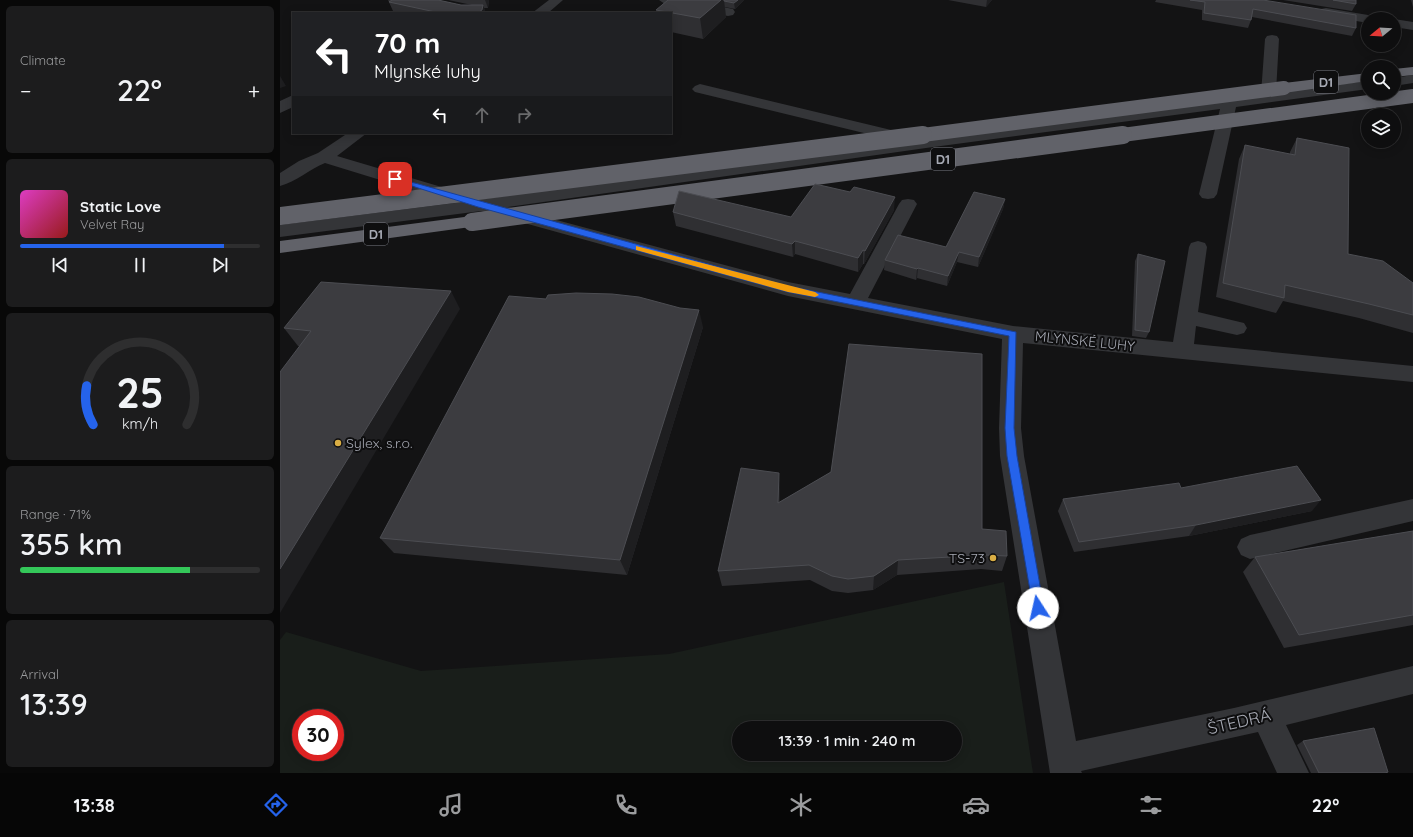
<!DOCTYPE html>
<meta charset="utf-8">
<style>
body{margin:0;font-family:Quicksand,sans-serif;background:#1c1c1d;color:#f1f3f6;height:100vh;display:flex;flex-direction:column;font-size:15px;white-space:nowrap}
*{box-sizing:border-box;margin:0}
p{font-size:13px;color:#9b9c9e}
.icon{flex:none;width:22px;height:22px;fill:none;stroke:currentColor;stroke-width:2;stroke-linecap:round;stroke-linejoin:round}
.map{position:relative;flex:1;overflow:hidden}
.drawer{display:flex;flex-direction:column;gap:6px;padding:6px;background:#080808;width:280px}
.drawer>*{flex:none}
.hud{position:absolute;left:12px;top:12px;width:380px;height:122px;border-radius:0px;box-shadow:0 2px 10px #0003,0 0 0 1px #2e2e2f;background:#202124;color:#fff;overflow:hidden}
.needle{width:26px;rotate:252deg}
.controls{position:absolute;left:1081px;top:12px;display:grid;gap:8px}
.controls a{display:grid;place-items:center;width:40px;height:40px;border-radius:50%;background:#0e0e0f;box-shadow:0 2px 10px #0003,0 0 0 1px #2e2e2f;font-size:20px}
.speed{position:absolute;left:12px;top:709px;display:flex;gap:8px;font-size:20px;font-weight:700;text-align:center}
.speed>*{display:grid;place-content:center;width:52px;height:52px;border-radius:50%;background:#0e0e0f;box-shadow:0 2px 10px #0003,0 0 0 1px #2e2e2f;line-height:1}
.speed .limit{border:6px solid #d22;background:#fff;color:#111}
.pin{position:absolute;display:grid;place-items:center;width:34px;height:34px;color:#fff;margin:-17px;border-radius:8px;box-shadow:0 2px 6px #0006}
.me{position:absolute;width:44px;margin:-22px;rotate:350deg;stroke-linejoin:round;filter:drop-shadow(0 0 3px #0008)}
.turn{display:flex;align-items:center;gap:14px;height:84px;padding:0 16px;font-size:18px}
.turn .icon{width:52px;height:52px;stroke-width:2.5}
.turn b{display:block;font-size:28px;line-height:34px}
.lanes{display:flex;align-items:center;height:38px;padding:0 16px;background:#0003;justify-content:center;gap:20px;direction:ltr}
.lanes .off{opacity:.35}
.big{font-size:30px;font-weight:600;line-height:1.1}
.drawer .widget{flex:1;display:flex;flex-direction:column;justify-content:center;gap:6px;min-width:0;padding:0 14px;border-radius:6px;background:#1c1c1d}
.drawer .dial{align-items:center;gap:0}
.dial svg{height:104px;overflow:visible;fill:none;stroke:#2e2e2f;stroke-width:7;stroke-linecap:round;text-anchor:middle}
.dial text{fill:#f1f3f6;stroke:none}
.song{display:flex;align-items:center;gap:12px}
.cover{width:48px;height:48px;border-radius:6px;background:linear-gradient(135deg,hsl(310 70% 55%),hsl(0 70% 35%))}
.played{height:4px;border-radius:2px;background:linear-gradient(90deg,#2563eb 85%,#2e2e2f 85%)}
.keys{display:flex;justify-content:space-around;direction:ltr}
.heat{display:flex;justify-content:space-between;align-items:center;font-size:22px;direction:ltr}
.charge{height:6px;border-radius:3px;background:linear-gradient(90deg,#34c759 71%,#2e2e2f 0)}
.trip{position:absolute;left:452px;top:721px;width:230px;height:40px;border-radius:20px;background:#0e0e0f;box-shadow:0 2px 10px #0003,0 0 0 1px #2e2e2f;font-weight:600;line-height:40px;text-align:center}
.tab-bar{display:flex;height:64px;justify-content:space-around;align-items:center;background:#060606;color:#9b9c9e}
.tab-bar .icon{width:28px;height:28px}
.tab-bar .active{color:#2563eb}
.tab-bar b{font-size:18px;color:#f1f3f6}
main{display:flex;flex:1;min-height:0}
.map>svg:first-child{display:block}
</style>
<main>
<section class="drawer">
<div class="widget"><p>Climate</p>
<div class="heat"><a>−</a><b class="big">22°</b><a>+</a></div>
</div>
<div class="widget">
<div class="song"><i class="cover"></i><div><b>Static Love</b><p>Velvet Ray</p></div></div>
<div class="played"></div>
<div class="keys"><svg class="icon" aria-label="previous" viewBox="0 0 24 24"><path d="M18 5L8 12l10 7zM5 5v14"/></svg><svg class="icon" aria-label="pause" viewBox="0 0 24 24"><path d="M8 5v14M16 5v14"/></svg><svg class="icon" aria-label="next" viewBox="0 0 24 24"><path d="M6 5l10 7-10 7zM19 5v14"/></svg></div>
</div>
<div class="widget dial"><svg viewBox="0 0 100 80">
<path d="M14 69A42 42 0 1 1 86 69"/>
<path d="M14 69A42 42 0 0 1 9 39" stroke="#2563eb"/>
<text x="50" y="56" font-size="32" font-weight="700">25</text>
<text x="50" y="72" font-size="11">km/h</text>
</svg></div>
<div class="widget"><p>Range · 71%</p><b class="big">355 km</b><div class="charge"></div></div>
<div class="widget"><p>Arrival</p><b class="big">13:39</b></div>
</section>
<div class="map">
<svg width="1133" height="773" viewBox="0 0 1133 773">
<rect width="100%" height="100%" fill="#131314"/>
<path fill="#191e1a" fill-rule="evenodd" d="M724 582 753 773H0V640L6 632 141 671 389 654ZM21 718H55V752H21ZM459 728H675V754H459Z"/>
<g fill="none" stroke-linecap="round" stroke-linejoin="round">
<g fill="#343538" fill-rule="evenodd">
<path d="M269 0H283L268 13H252Z"/>
<path d="M379 0H406L448 8 453 9 455 12 453 15 448 16 385 4Z"/>
<path d="M1046 8 1088 15 1093 16 1095 19H1088V23L1041 15 1039 12 1041 9Z"/>
<path d="M1114 19 1133 22V30L1114 27Z"/>
<path d="M992 35 997 36 999 39 996 92 1088 81V89L956 107 937 194 934 198 928 199 922 198 919 194 940 109 646 148 228 207 508 282 570 294 619 204 622 200 628 199 634 200 637 204 588 298 733 326 893 342 909 247 911 243 918 241 925 243 927 247 918 312 964 323 967 328 964 333 957 335 916 326 914 344 1133 366V382L743 343 741 428 744 456 796 741 954 708 1133 666V694L1006 725 1029 773H997L978 732 801 771 802 773H770L720 456 719 428 722 339 508 296 201 211 0 237V225L175 203 45 163C30 169 16 182 0 186V173L19 161 38 153 68 133H87L57 156 202 199 621 142 415 92 412 89 415 86 420 84 632 135 634 138 633 140 981 94 985 39 987 36Z"/>
<path d="M1133 75V83L1114 86V78Z"/>
<path d="M13 95V107L0 113V101Z"/>
<path d="M1133 499V521L970 559 961 555 957 547 961 539 970 535Z"/>
</g>
<g fill="#616269" fill-rule="evenodd">
<path d="M1133 67V75L1114 77V69Z"/>
<path d="M1088 73V81L1004 93 999 91 996 88 999 85 1004 83Z"/>
<path d="M192 216 198 218 201 222 198 226 0 253V241Z"/>
</g>
<g stroke="#616269" stroke-width="14">
<path d="M635 136 1004 88"/>
<path d="M835 136 1133 96"/>
</g>
<g stroke="#616269" stroke-width="18">
<path d="M0 216 643 135"/>
<path d="M192 222 843 135"/>
</g>
</g>
<g fill="#2f2f32">
<path d="M108 0H158L181 5H192L168 0H209L208 8H204L206 13H122L113 11Z"/>
<path d="M388 0H464L455 9 445 7 446 17 423 39 391 32V13H377L376 10Z"/>
<path d="M668 0H712L706 7Z"/>
<path d="M876 0H983L1076 28 1072 36 972 17 971 20 968 28 922 20V10L875 2Z"/>
<path d="M1003 0H1076V4L1072 11Z"/>
<path d="M1131 0H1133V7Z"/>
<path d="M1017 138 1068 254 1133 283V333L1079 318 1003 301 996 313 936 297 959 159 965 145 1010 154V152Z"/>
<path d="M725 199 723 209 698 267 677 262 667 286 637 278 636 280 604 270 605 260 666 247Z"/>
<path d="M614 210 584 264H583L578 272 515 254 513 257 396 226 393 212 511 217Z"/>
<path d="M858 254 869 332 866 338 852 336 855 261Z"/>
<path d="M180 309 20 346H18L4 328Z"/>
<path d="M423 327 347 575 114 553 100 538Z"/>
<path d="M551 472 702 529 727 556 722 571 701 569 617 575 593 590 568 593 552 591 530 580 442 586 438 571 500 489V502Z"/>
<path d="M901 488 1032 511 909 536 794 552 778 511 783 499Z"/>
<path d="M1133 531V625L1004 648 963 572 975 557Z"/>
<path d="M1023 741 1108 772 1107 773H1031L1017 745Z"/>
</g>
<g fill="#1e1e20">
<path d="M205 0H209L208 8Z"/>
<path d="M441 0H444L446 17 423 39 420 18Z"/>
<path d="M458 0H464L455 9 454 3Z"/>
<path d="M707 0H712L706 7Z"/>
<path d="M203 5 206 13H197Z"/>
<path d="M0 76 6 86 0 88Z"/>
<path d="M615 197 614 210 584 264 585 251Z"/>
<path d="M725 199 723 209 698 267 699 257Z"/>
<path d="M515 241V254L513 257 512 244Z"/>
<path d="M583 250V264L578 272V258Z"/>
<path d="M679 252 677 262 667 286 668 276Z"/>
<path d="M638 268 637 278 636 280 637 269Z"/>
<path d="M171 291 180 309 0 613V569Z"/>
<path d="M419 310 423 327 347 575 340 560Z"/>
<path d="M499 473 500 489V518L498 503Z"/>
<path d="M1041 500 1032 511 909 536 916 525Z"/>
<path d="M618 560 617 575 593 590 594 576Z"/>
</g>
<g fill="#3c3c40" stroke="#4c4d52">
<path d="M112 0H158L181 5H203L202 10 197 13H160L109 2Z"/>
<path d="M388 0H441L420 18 376 10Z"/>
<path d="M444 0H458L454 3 444 1Z"/>
<path d="M910 0H983L1076 15V28L973 9 971 20 924 13 925 2Z"/>
<path d="M1053 0H1076V4Z"/>
<path d="M1017 138 1069 148 1068 254 1103 261 1133 283V315L1089 304 1005 285 1004 298 943 283 965 145 1015 155Z"/>
<path d="M535 184 570 192 574 187 615 197 585 251 583 250 578 258 515 241 512 244 393 212 399 191 511 217Z"/>
<path d="M694 192 725 199 699 257 679 252 668 276 638 268 637 269 605 260 618 235 666 247Z"/>
<path d="M858 254 885 261 869 332 855 330Z"/>
<path d="M41 282 171 291 0 569V372L31 331 4 328Z"/>
<path d="M296 293 332 294 359 297 400 308 419 310 340 560 100 538 229 296 266 299 268 295Z"/>
<path d="M569 344 702 354V529L726 531 727 556 705 555 618 560 594 576 568 579 552 576 529 565 438 571 461 468 499 473 498 503 551 472Z"/>
<path d="M1017 466 1041 500 916 525 799 542 783 499 899 483 901 488Z"/>
<path d="M1133 531V615L1019 635 975 557Z"/>
<path d="M1094 728 1108 772 1105 773H1039L1023 741Z"/>
</g>
<path fill="#2563eb" stroke="#184099" d="M113 177 508 286 736 332 734 428 737 456 764 608 762 611 758 613 754 611 753 608 727 456 725 428 729 336 508 292 198 207 113 180Z"/>
<path fill="#f59e0b" d="M356 246 535 292 539 295 535 297 508 292 356 250Z"/>
<g fill="#daae44" stroke="#0e0e0f" stroke-width="1.5">
<circle cx="58" cy="443" r="4"/>
<circle cx="713" cy="558" r="4"/>
</g>
<g text-anchor="middle" dominant-baseline="central" stroke-width="4" stroke-linejoin="round" paint-order="stroke">
<g fill="#0e0e0f" stroke="#787a82" stroke-width="1">
<rect x="1034" y="71" width="24" height="22" rx="3"/>
<rect x="651" y="148" width="24" height="22" rx="3"/>
<rect x="84" y="223" width="24" height="22" rx="3"/>
</g>
<g font-size="13" font-weight="bold" fill="#a6a9b3">
<text x="1046" y="82">D1</text>
<text x="663" y="159">D1</text>
<text x="96" y="234">D1</text>
</g>
<g font-size="14" fill="#a6a9b3" stroke="#0e0e0f">
<text transform="translate(805 341) rotate(6)">MLYNSKÉ LUHY</text>
</g>
<g font-size="14" fill="#a6a9b3" stroke="#0e0e0f" text-anchor="start">
<text x="66" y="443">Sylex, s.r.o.</text>
<text x="705" y="558" text-anchor="end">TS-73</text>
</g>
<g font-size="17" fill="#a6a9b3" stroke="#0e0e0f">
<text transform="translate(959 721) rotate(-13)">ŠTEDRÁ</text>
</g>
</g>
</svg>
<div class="controls">
<a><svg class="needle" viewBox="-14 -14 28 28"><path d="M0-13l5 13h-10z" fill="#e53935"/><path d="M0 13l5-13h-10z" fill="#9b9c9e"/></svg></a>
<a><svg class="icon" aria-label="search" viewBox="0 0 24 24"><circle cx="10" cy="10" r="6"/><path d="M15 15l6 6"/></svg></a>
<a><svg class="icon" aria-label="layers" viewBox="0 0 24 24"><path d="M12 4l9 5-9 5-9-5zM3 14l9 5 9-5"/></svg></a>
</div>
<div class="speed"><div class="limit">30</div></div>
<div class="pin" style="left:115px;top:179px;background:#d93025"><svg class="icon" aria-label="arrive" viewBox="0 0 24 24"><path d="M6 21V4h12l-3 4 3 4H6"/></svg></div>
<svg class="me" style="left:758px;top:608px" viewBox="-20 -20 40 40"><circle r="19" fill="#fff"/><path d="M0-13L10 11 0 6-10 11z" fill="#2563eb"/></svg>
<div class="trip">13:39 · 1 min · 240 m</div>
<div class="hud">
<div class="turn"><svg class="icon" aria-label="left" viewBox="0 0 24 24"><path d="M17 20v-9H6M10 6l-5 5 5 5"/></svg><div><b>70 m</b>Mlynské luhy</div></div>
<div class="lanes"><svg class="icon" aria-label="left" viewBox="0 0 24 24"><path d="M17 20v-9H6M10 6l-5 5 5 5"/></svg><svg class="icon off" aria-label="ahead" viewBox="0 0 24 24"><path d="M12 20V5M6 11l6-6 6 6"/></svg><svg class="icon off" aria-label="right" viewBox="0 0 24 24"><path d="M7 20v-9h11M14 6l5 5-5 5"/></svg></div>
</div>
</div>
</main>
<nav class="tab-bar">
<b>13:38</b>
<svg class="icon active" aria-label="directions" viewBox="0 0 24 24"><path d="M12 3l9 9-9 9-9-9zM9 14v-3h6M13 9l2 2-2 2"/></svg>
<svg class="icon" aria-label="music" viewBox="0 0 24 24"><path d="M9 18V5l10-2v13"/><circle cx="6" cy="18" r="3"/><circle cx="16" cy="16" r="3"/></svg>
<svg class="icon" aria-label="phone" viewBox="0 0 24 24"><path d="M5 4h4l2 5-3 2q2 4 5 5l2-3 5 2v4C11 20 4 13 5 4z"/></svg>
<svg class="icon" aria-label="climate" viewBox="0 0 24 24"><path d="M12 3v18M4 7l16 10M4 17L20 7"/></svg>
<svg class="icon" aria-label="car" viewBox="0 0 24 24"><path d="M5 17H2v-5l4-1 3-4h7l3 4 3 1v5h-3M9 17h6M6 11h13"/><circle cx="7" cy="17" r="2"/><circle cx="17" cy="17" r="2"/></svg>
<svg class="icon" aria-label="filters" viewBox="0 0 24 24"><path d="M4 7h16M4 17h16"/><circle cx="9" cy="7" r="2"/><circle cx="15" cy="17" r="2"/></svg>
<b>22°</b>
</nav>
